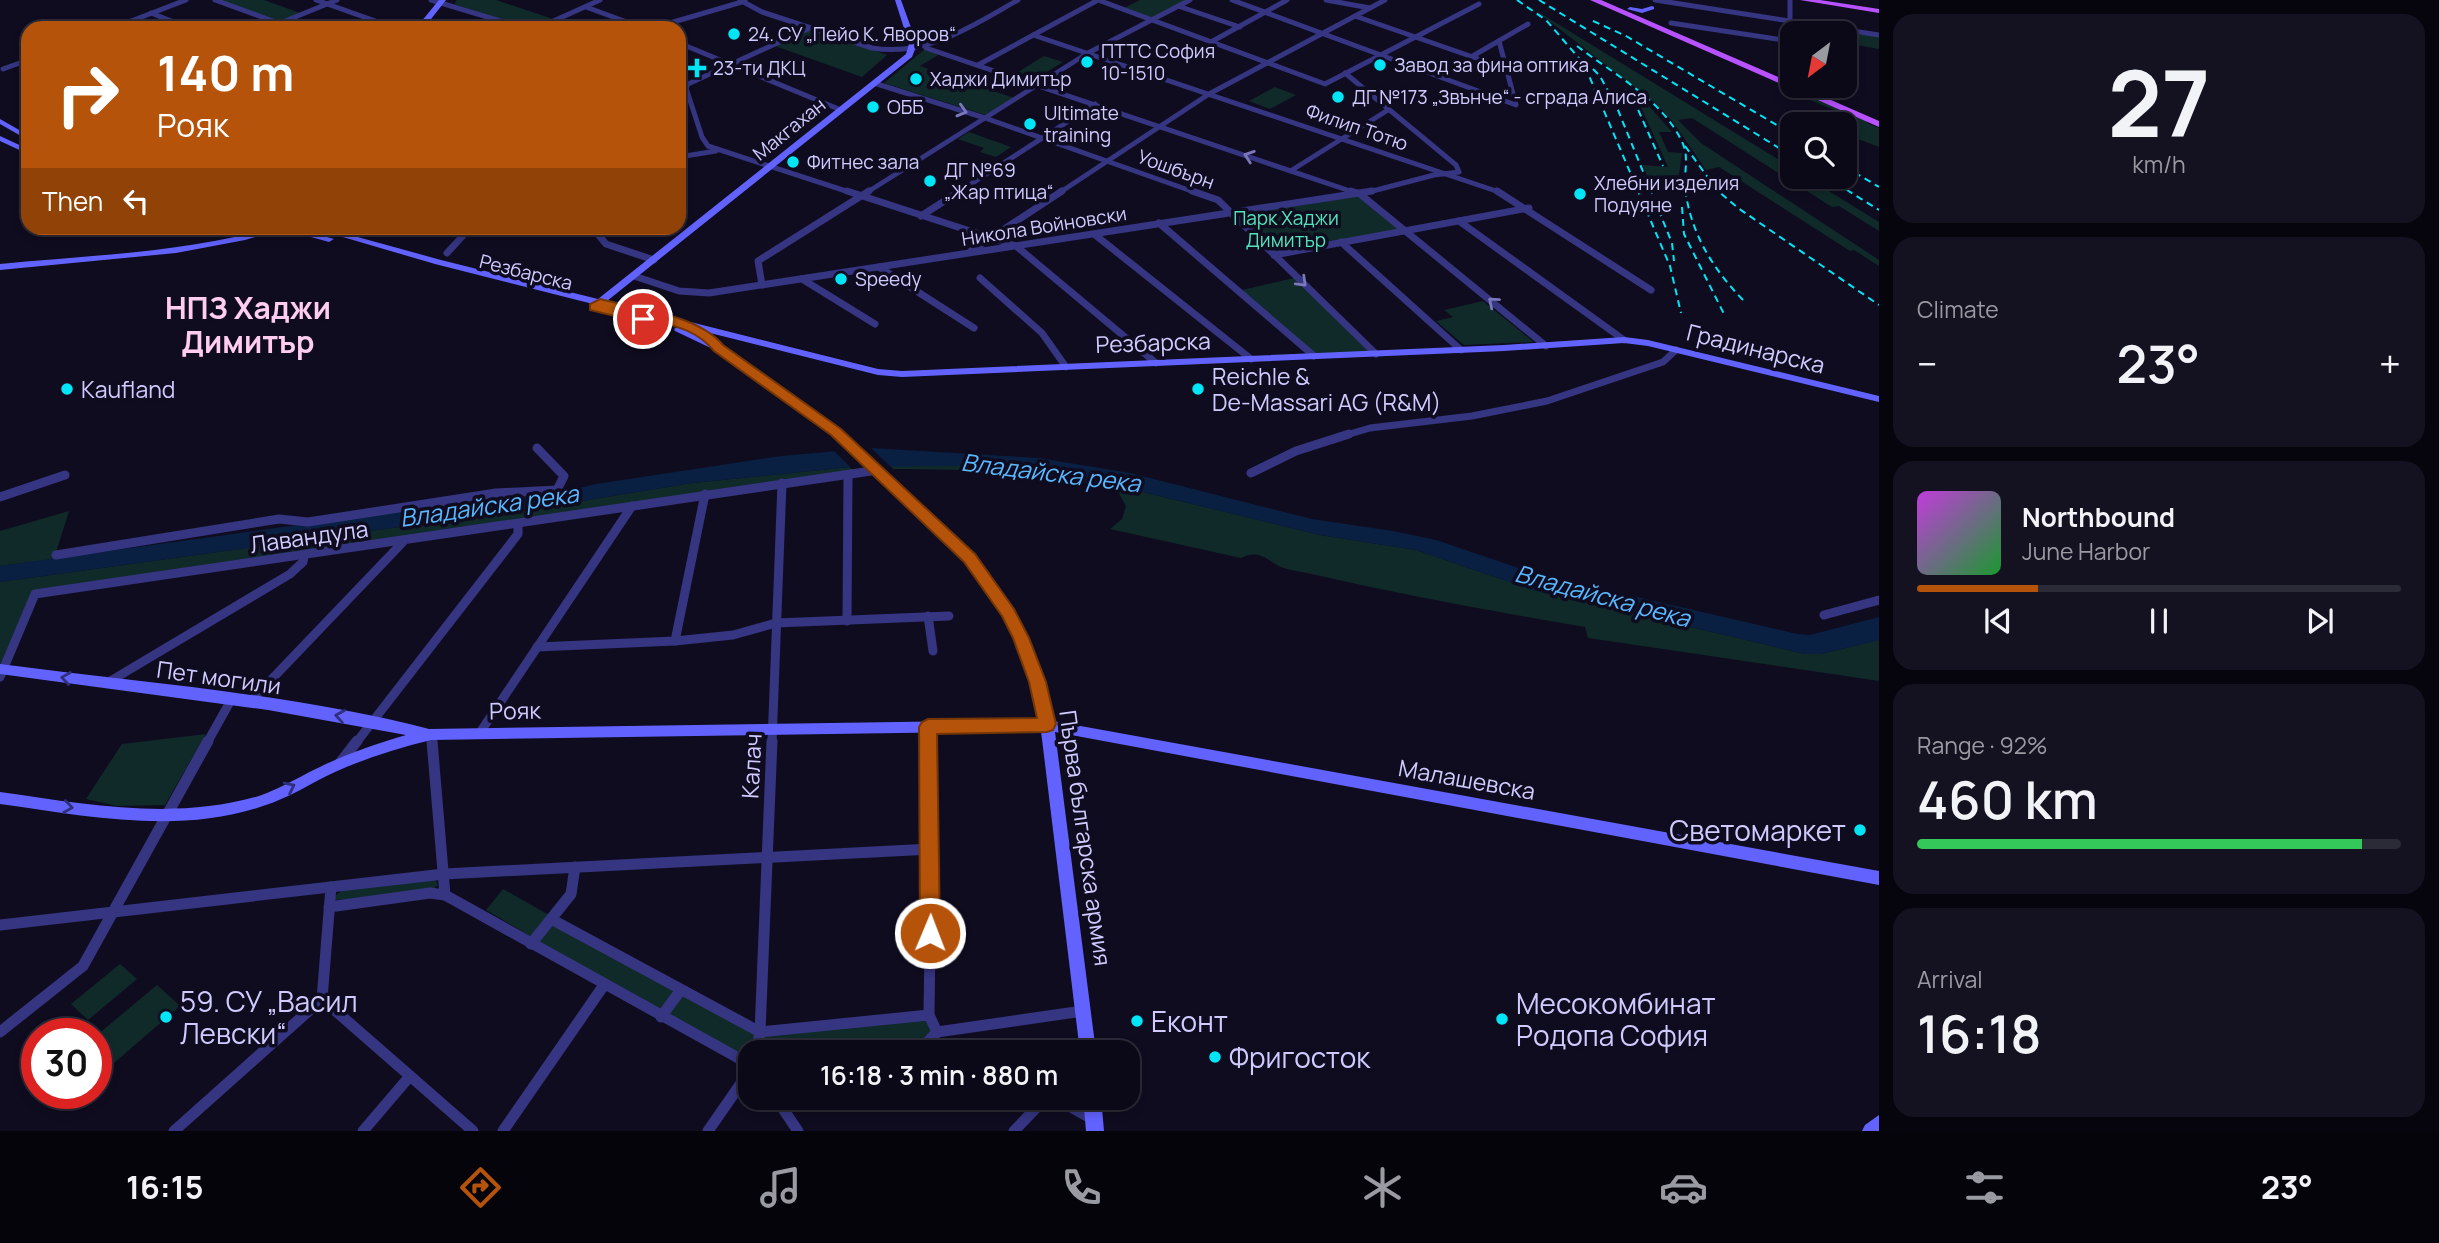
<!DOCTYPE html>
<meta charset="utf-8">
<style>
body{margin:0;font-family:Manrope,sans-serif;background:#141221;color:#f1f3f6;height:100vh;display:flex;flex-direction:column;font-size:26px;white-space:nowrap}
*{box-sizing:border-box;margin:0}
p{font-size:23px;color:#9a9aa2}
.icon{flex:none;width:38px;height:38px;fill:none;stroke:currentColor;stroke-width:2;stroke-linecap:round;stroke-linejoin:round}
.map{position:relative;flex:1;overflow:hidden}
.side{display:flex;flex-direction:column;gap:14px;padding:14px;background:#06050d;width:560px}
.side>*{flex:none}
.hud{position:absolute;left:21px;top:21px;width:665px;height:214px;border-radius:21px;box-shadow:0 4px 10px #0003,0 0 0 2px #2b2a37;background:#b45309;color:#fff;overflow:hidden}
.needle{width:46px;rotate:212deg}
.buttons{position:absolute;left:1780px;top:21px;display:grid;gap:14px}
.buttons a{display:grid;place-items:center;width:77px;height:77px;border-radius:14px;background:#0b0918;box-shadow:0 4px 10px #0003,0 0 0 2px #2b2a37;font-size:35px}
.speed{position:absolute;left:21px;top:1018px;display:flex;gap:14px;font-size:35px;font-weight:700;text-align:center}
.speed>*{display:grid;place-content:center;width:91px;height:91px;border-radius:50%;background:#0b0918;box-shadow:0 4px 10px #0003,0 0 0 2px #2b2a37;line-height:1}
.speed .limit{border:10px solid #d22;background:#fff;color:#111}
.pin{position:absolute;display:grid;place-items:center;width:60px;height:60px;color:#fff;margin:-30px;border:4px solid #fff;border-radius:50%;box-shadow:0 2px 7px #0007}
.me{position:absolute;width:77px;margin:-38px;rotate:1deg;stroke-linejoin:round;filter:drop-shadow(0 0 5px #0008)}
.turn{display:flex;align-items:center;gap:24px;height:147px;padding:0 21px;font-size:32px}
.turn .icon{width:91px;height:91px;stroke-width:2.5}
.turn b{display:block;font-size:49px;line-height:60px}
.then{display:flex;align-items:center;height:66px;padding:0 21px;background:#0003;gap:14px;font-size:26px}
.big{font-size:52px;font-weight:600;line-height:1.1}
.side .widget{flex:1;display:flex;flex-direction:column;justify-content:center;gap:10px;min-width:0;padding:0 24px;border-radius:21px;background:#141221}
.side .dial{align-items:center;gap:0}
.dial b{font-size:91px;line-height:1}
.song{display:flex;align-items:center;gap:21px}
.cover{width:84px;height:84px;border-radius:10px;background:linear-gradient(135deg,hsl(290 70% 55%),hsl(130 70% 35%))}
.played{height:7px;border-radius:4px;background:linear-gradient(90deg,#b45309 25%,#2b2a37 25%)}
.keys{display:flex;justify-content:space-around;direction:ltr}
.heat{display:flex;justify-content:space-between;align-items:center;font-size:38px;direction:ltr}
.charge{height:10px;border-radius:5px;background:linear-gradient(90deg,#34c759 92%,#2b2a37 0)}
.trip{position:absolute;left:738px;top:1040px;width:402px;height:70px;border-radius:21px;background:#0b0918;box-shadow:0 4px 10px #0003,0 0 0 2px #2b2a37;font-weight:600;line-height:70px;text-align:center}
.tabs{display:flex;height:112px;justify-content:space-around;align-items:center;background:#04040a;color:#9a9aa2}
.tabs .icon{width:49px;height:49px}
.tabs .selected{color:#b45309}
.tabs b{font-size:32px;color:#f1f3f6}
main{display:flex;flex:1;min-height:0}
.map>svg:first-child{display:block}
</style>
<main>
<div class="map">
<svg width="1879" height="1131" viewBox="0 0 1879 1131">
<rect width="100%" height="100%" fill="#0f0c20"/>
<g fill="#0f2a28">
<path d="M220 0H264L303 14 279 23Z"/>
<path d="M457 0H496L553 19 528 28 454 4Z"/>
<path d="M1140 0H1190L1152 20 1122 9Z"/>
<path d="M1535 10 1792 168V177H1806L1879 222V231L1839 206 1832 207 1692 118 1678 120 1701 143 1879 260V266L1854 250 1850 251 1719 167 1706 170 1673 122 1655 103Z"/>
<path d="M1809 24 1879 35V49L1845 43 1844 33H1810Z"/>
<path d="M813 28 887 55 862 77 775 46Z"/>
<path d="M925 49 940 54 920 66 1014 98 986 115 884 83Z"/>
<path d="M1044 56 1063 62 1037 78 1018 72Z"/>
<path d="M1275 87 1296 95 1270 109 1249 101Z"/>
<path d="M1793 89 1868 121 1867 123 1879 128V147L1845 134 1844 124H1842L1851 117 1788 91Z"/>
<path d="M1631 92 1648 105 1672 132H1659L1668 152 1682 153 1679 175 1647 176 1643 165 1668 167 1639 103Z"/>
<path d="M969 132 1011 147 996 157 980 152 984 148 958 139Z"/>
<path d="M1360 194 1406 231 1274 255 1230 212Z"/>
<path d="M1298 277 1376 354 1314 356 1238 291Z"/>
<path d="M1483 301 1534 342 1464 345 1436 321 1453 317 1444 310Z"/>
<path d="M890 466H967L1042 473 1110 484 1320 535 1416 550 1533 590 1805 654H1821L1879 640V681L1588 638 1585 627C1495 612 1405 595 1316 575 1305 572 1289 571 1279 566 1266 559 1258 549 1241 558L1110 529 1122 519 1126 506 1118 492C1052 471 962 469 893 469Z"/>
<path d="M850 467 854 471 35 594 0 669V582L545 507 692 483Z"/>
<path d="M69 511 54 559 0 566V531Z"/>
<path d="M206 734 165 805 117 806 86 799 122 744Z"/>
<path d="M435 879 438 885 432 890 385 897 334 900 336 895 344 889Z"/>
<path d="M503 889 549 915 532 937 486 910Z"/>
<path d="M551 919 760 1032 929 1015 937 1032 931 1043 889 1052H751V1065L531 944Z"/>
<path d="M120 964 137 979 88 1020 71 1004Z"/>
<path d="M157 985 180 1006 107 1069 96 1058V1036Z"/>
</g>
<path fill="#092042" d="M871 448 1039 458 1130 473 1312 519 1393 531 1436 540 1533 573 1797 634 1810 635 1879 617V640L1821 654H1805L1533 590 1416 550 1320 535 1110 484 1042 473 967 466 850 467 692 483 545 507 0 582V566L493 498 555 494 596 484 781 456Z"/>
<path fill="#0f0c20" d="M868 445 893 469 854 471 831 448Z"/>
<g fill="none" stroke-linecap="round" stroke-linejoin="round">
<g stroke="#353581" stroke-width="5">
<path d="M215 0 292 28"/>
<path d="M316 0 395 28"/>
<path d="M431 0 524 28"/>
<path d="M740 0 762 12 872 48C927 57 972 26 1018 0"/>
<path d="M1098 0 1325 84 1479 4"/>
<path d="M1232 0 1516 105 1499 41"/>
<path d="M1326 0 1370 8"/>
<path d="M1655 0 1879 35"/>
<path d="M1790 0V44"/>
<path d="M1178 6 1240 27"/>
<path d="M586 7 643 28"/>
<path d="M151 13 189 28"/>
<path d="M1355 16 1493 64 1506 65"/>
<path d="M1671 23 1790 41"/>
<path d="M113 28 186 0"/>
<path d="M268 28 337 0"/>
<path d="M538 28 600 0"/>
<path d="M653 28 745 1"/>
<path d="M1033 35 1502 193"/>
<path d="M1211 42 1287 0"/>
<path d="M679 43 841 110"/>
<path d="M926 48 1356 193"/>
<path d="M1471 57 1528 24"/>
<path d="M978 65 1098 0"/>
<path d="M3 69 28 60"/>
<path d="M1345 73 1456 165 1459 172 1434 175 1365 193"/>
<path d="M874 83 985 118 1197 193"/>
<path d="M686 88 702 137 708 146 852 193"/>
<path d="M686 88 688 84 812 27"/>
<path d="M679 157 716 151"/>
<path d="M1292 170 1388 110"/>
<path d="M866 193 1088 53 1190 0"/>
<path d="M957 193 1095 104"/>
<path d="M1059 193 1209 94 1385 0"/>
</g>
<g stroke="#353581" stroke-width="7">
<path d="M847 191 1016 246 1156 363"/>
<path d="M1192 191 1218 200 1376 354"/>
<path d="M1351 191 1360 194 1546 346"/>
<path d="M1497 191 1651 290"/>
<path d="M921 216 960 191"/>
<path d="M1459 221 1624 340"/>
<path d="M1159 223 1314 356"/>
<path d="M593 228 606 244 654 260"/>
<path d="M1094 234 1251 359"/>
<path d="M1341 242 1461 350"/>
<path d="M971 251 1062 191"/>
<path d="M447 253 470 228"/>
<path d="M1274 255 1529 208"/>
<path d="M879 267 974 328"/>
<path d="M634 276 679 291 709 293 1372 191"/>
<path d="M980 278 1042 333 1066 367"/>
<path d="M802 279 875 324"/>
<path d="M762 285 758 261 869 191"/>
<path d="M1343 436 1370 428 1472 416 1547 401 1663 362 1676 350"/>
</g>
<g stroke="#353581" stroke-width="9">
<path d="M1251 473 1296 451 1349 434"/>
<path d="M0 497 65 475"/>
<path d="M56 555 279 519 308 522 496 493 557 490 564 476 537 448"/>
<path d="M1824 615 1879 600"/>
<path d="M928 616 933 651"/>
<path d="M847 621 848 476"/>
<path d="M675 641 705 494"/>
<path d="M537 647 675 641 733 635 776 623 949 616"/>
<path d="M0 677 35 594 878 470"/>
<path d="M107 683 290 574 303 562 304 556"/>
<path d="M250 702 403 542"/>
<path d="M928 727V743"/>
<path d="M431 734 432 743"/>
<path d="M479 734 632 506"/>
<path d="M207 743 231 700"/>
<path d="M356 743 518 534V525"/>
<path d="M772 743 782 483"/>
</g>
<g stroke="#353581" stroke-width="11">
<path d="M432 741 445 895"/>
<path d="M928 741 931 866 929 1015"/>
<path d="M340 763 357 741"/>
<path d="M329 907 430 893 445 895 751 1065"/>
<path d="M551 919 760 1032 929 1015 937 1032"/>
<path d="M0 925 444 874 931 849"/>
<path d="M531 944 571 894 575 867"/>
<path d="M322 999 473 1131"/>
<path d="M322 999 331 887"/>
<path d="M661 1017 680 991"/>
<path d="M0 1032 83 966 208 741"/>
<path d="M937 1032 1083 1011"/>
<path d="M756 1052 760 1032 772 741"/>
<path d="M889 1052 923 1047 937 1032"/>
<path d="M775 1097 798 1131"/>
<path d="M1062 1102 1094 1120"/>
<path d="M174 1131 322 999"/>
<path d="M363 1131 410 1076"/>
<path d="M503 1131 604 985"/>
<path d="M708 1131 751 1069"/>
<path d="M1014 1131 1037 1107 1062 1102 1066 1097"/>
</g>
<g fill="#6263ff" fill-rule="evenodd">
<path d="M439 0H446L424 28H416Z"/>
<path d="M895 0H901L917 44 912 57 607 301 878 369 902 371 1504 345 1624 337 1648 340 1879 396V402L1648 346 1624 343 1504 351 902 377 878 375 602 306 594 307 593 304 435 264 312 228H325L441 260 598 299 906 54 909 44Z"/>
<path d="M1652 6 1654 7V9L1642 13 1627 9 1630 7 1642 9Z"/>
<path d="M0 119 28 135V140L0 124Z"/>
<path d="M0 136 28 149V154L0 141Z"/>
<path d="M271 228H295L334 239 329 242 282 229 245 240 176 253 0 270V264C91 255 182 253 271 228Z"/>
<path d="M679 326 723 346 840 430 973 555 1012 610 1027 638 1052 710 1053 721 1879 871V885L1055 732 1096 1052H1080L1041 731 431 740C398 748 366 758 335 772 311 783 289 798 263 806 178 835 87 816 0 804V792C85 804 174 821 259 796 282 788 304 774 326 764 352 752 379 743 406 735L268 710 0 674V664C143 683 289 693 429 729L1039 720 1038 710 1015 638 1003 615 965 561 832 434 715 350 675 331 674 329Z"/>
<path d="M1083 1097H1101L1104 1131H1086Z"/>
<path d="M1879 1115V1131H1862L1865 1125Z"/>
</g>
<g fill="#b852ff" fill-rule="evenodd">
<path d="M1590 0H1601L1792 83V86H1799L1879 121V127Z"/>
<path d="M1800 0H1820L1879 9V13Z"/>
</g>
<g stroke="#00e6f6" stroke-width="2" stroke-dasharray="7 5" stroke-linecap="butt">
<path d="M1517 0 1546 20 1584 64 1670 266 1681 313"/>
<path d="M1539 0 1792 156"/>
<path d="M1593 21 1626 36 1792 134"/>
<path d="M1577 46C1613 74 1664 100 1683 144 1689 158 1684 173 1685 187 1690 232 1712 268 1743 300"/>
<path d="M1593 69 1600 76 1618 110 1672 243 1674 261"/>
<path d="M1625 90 1636 105 1663 166"/>
<path d="M1685 146 1717 190 1738 208 1879 305"/>
<path d="M1844 166 1879 187"/>
<path d="M1826 177 1879 210"/>
<path d="M1682 207 1684 234 1725 316"/>
</g>
</g>
<defs><path id="oneway-chevron" d="M-2-3.5L2.5 0L-2 3.5" fill="none" stroke-width="1.6" stroke-linecap="round" stroke-linejoin="round" transform="scale(1.75)"/></defs>
<g stroke="#7a78ba">
<use href="#oneway-chevron" transform="translate(962 111) rotate(17)"/>
<use href="#oneway-chevron" transform="translate(1249 156) rotate(-161)"/>
<use href="#oneway-chevron" transform="translate(1302 282) rotate(44)"/>
<use href="#oneway-chevron" transform="translate(1493 302) rotate(-140)"/>
</g>
<g stroke="#302f79">
<use href="#oneway-chevron" transform="translate(66 678) rotate(-172)"/>
<use href="#oneway-chevron" transform="translate(340 716) rotate(-171)"/>
<use href="#oneway-chevron" transform="translate(290 787) rotate(-26)"/>
<use href="#oneway-chevron" transform="translate(68 807) rotate(8)"/>
</g>
<path fill="#b45309" stroke="#753606" stroke-width="2" d="M600 299C639 309 698 315 723 345L841 429 975 554 1014 609 1029 638 1046 682 1056 724 1053 730 1047 732 937 734 940 933 937 939 930 942 923 939 920 933 919 727 922 722 928 719 1037 718 1029 682 1013 638 1002 616 964 562 831 435 714 351C697 330 675 326 649 319L643 323 590 310V304Z"/>
<g fill="#00e6f6" stroke="#0f0c20" stroke-width="2.5">
<circle cx="734" cy="34" r="7"/>
<circle cx="1087" cy="62" r="7"/>
<circle cx="1380" cy="65" r="7"/>
<path d="M693.5 57.5h7v7h7v7h-7v7h-7v-7h-7v-7h7z"/>
<circle cx="916" cy="79" r="7"/>
<circle cx="1338" cy="97" r="7"/>
<circle cx="873" cy="107" r="7"/>
<circle cx="1030" cy="124" r="7"/>
<circle cx="793" cy="162" r="7"/>
<circle cx="930" cy="181" r="7"/>
<circle cx="1580" cy="194" r="7"/>
<circle cx="841" cy="279" r="7"/>
<circle cx="67" cy="389" r="7"/>
<circle cx="1198" cy="389" r="7"/>
<circle cx="1860" cy="830" r="7"/>
<circle cx="166" cy="1017" r="7"/>
<circle cx="1502" cy="1019" r="7"/>
<circle cx="1137" cy="1021" r="7"/>
<circle cx="1215" cy="1057" r="7"/>
</g>
<g text-anchor="middle" dominant-baseline="central" stroke-width="7" stroke-linejoin="round" paint-order="stroke">
<g font-size="19" fill="#cfcbff" stroke="#0f0c20" text-anchor="start">
<text x="748" y="34">24. СУ „Пейо К. Яворов“</text>
<text x="1101" y="51">ПТТС София<tspan x="1101" dy="22">10-1510</tspan></text>
<text x="1394" y="65">Завод за фина оптика</text>
<text x="713" y="68">23-ти ДКЦ</text>
<text x="930" y="79">Хаджи Димитър</text>
<text x="1352" y="97">ДГ №173 „Звънче“ - сграда Алиса</text>
<text x="887" y="107">ОББ</text>
<text x="1044" y="113">Ultimate<tspan x="1044" dy="22">training</tspan></text>
<text x="807" y="162">Фитнес зала</text>
<text x="944" y="170">ДГ №69<tspan x="944" dy="22">„Жар птица“</tspan></text>
<text x="1594" y="183">Хлебни изделия<tspan x="1594" dy="22">Подуяне</tspan></text>
<text x="855" y="279">Speedy</text>
</g>
<g font-size="19" fill="#cfcbff" stroke="#0f0c20">
<text transform="translate(1357 127) rotate(19)">Филип Тотю</text>
<text transform="translate(789 129) rotate(-39)">Макгахан</text>
<text transform="translate(1176 169) rotate(20)">Уошбърн</text>
<text transform="translate(1044 226) rotate(-9)">Никола Войновски</text>
<text transform="translate(526 272) rotate(14)">Резбарска</text>
</g>
<g font-size="19" fill="#53e3ba" stroke="#0f0c20">
<text x="1286" y="218">Парк Хаджи<tspan x="1286" dy="22">Димитър</tspan></text>
</g>
<g font-size="23" fill="#cfcbff" stroke="#0f0c20">
<text transform="translate(1153 342) rotate(-2)">Резбарска</text>
<text transform="translate(1756 348) rotate(14)">Градинарска</text>
<text transform="translate(309 536) rotate(-8)">Лавандула</text>
<text transform="translate(219 677) rotate(8)">Пет могили</text>
<text transform="translate(515 710) rotate(-1)">Рояк</text>
<text transform="translate(751 766) rotate(-87)">Калач</text>
<text transform="translate(1467 779) rotate(10)">Малашевска</text>
<text transform="translate(1086 838) rotate(82)">Първа българска армия</text>
</g>
<g font-size="23" fill="#cfcbff" stroke="#0f0c20" text-anchor="start">
<text x="1212" y="376">Reichle &amp;<tspan x="1212" dy="26">De-Massari AG (R&amp;M)</tspan></text>
<text x="81" y="389">Kaufland</text>
</g>
<g font-size="24" font-style="italic" fill="#59b8ff" stroke="#0f0c20">
<text transform="translate(1051 472) rotate(7)">Владайска река</text>
<text transform="translate(489 505) rotate(-8)">Владайска река</text>
<text transform="translate(1603 595) rotate(15)">Владайска река</text>
</g>
<g font-size="28" fill="#cfcbff" stroke="#0f0c20" text-anchor="start">
<text x="1846" y="830" text-anchor="end">Светомаркет</text>
<text x="180" y="1001">59. СУ „Васил<tspan x="180" dy="32">Левски“</tspan></text>
<text x="1516" y="1003">Месокомбинат<tspan x="1516" dy="32">Родопа София</tspan></text>
<text x="1151" y="1021">Еконт</text>
<text x="1229" y="1057">Фригосток</text>
</g>
<g font-size="30" font-weight="bold" fill="#ffcdef" stroke="#0f0c20">
<text x="248" y="307">НПЗ Хаджи<tspan x="248" dy="34">Димитър</tspan></text>
</g>
</g>
</svg>
<div class="buttons">
<a><svg class="needle" viewBox="-14 -14 28 28"><path d="M0-13l5 13h-10z" fill="#e53935"/><path d="M0 13l5-13h-10z" fill="#9a9aa2"/></svg></a>
<a><svg class="icon" aria-label="search" viewBox="0 0 24 24"><circle cx="10" cy="10" r="6"/><path d="M15 15l6 6"/></svg></a>
</div>
<div class="speed"><div class="limit">30</div></div>
<div class="pin" style="left:643px;top:319px;background:#d93025"><svg class="icon" aria-label="arrive" viewBox="0 0 24 24"><path d="M6 21V4h12l-3 4 3 4H6"/></svg></div>
<svg class="me" style="left:930px;top:933px" viewBox="-20 -20 40 40"><circle r="17" fill="#b45309" stroke="#fff" stroke-width="3"/><path d="M0-11L8 9 0 5-8 9z" fill="#fff"/></svg>
<div class="trip">16:18 · 3 min · 880 m</div>
<div class="hud">
<div class="turn"><svg class="icon" aria-label="right" viewBox="0 0 24 24"><path d="M7 20v-9h11M14 6l5 5-5 5"/></svg><div><b>140 m</b>Рояк</div></div>
<div class="then">Then<svg class="icon" aria-label="left" viewBox="0 0 24 24"><path d="M17 20v-9H6M10 6l-5 5 5 5"/></svg></div>
</div>
</div>
<section class="side">
<div class="widget dial"><b>27</b><p>km/h</p></div>
<div class="widget"><p>Climate</p>
<div class="heat"><a>−</a><b class="big">23°</b><a>+</a></div>
</div>
<div class="widget">
<div class="song"><i class="cover"></i><div><b>Northbound</b><p>June Harbor</p></div></div>
<div class="played"></div>
<div class="keys"><svg class="icon" aria-label="previous" viewBox="0 0 24 24"><path d="M18 5L8 12l10 7zM5 5v14"/></svg><svg class="icon" aria-label="pause" viewBox="0 0 24 24"><path d="M8 5v14M16 5v14"/></svg><svg class="icon" aria-label="next" viewBox="0 0 24 24"><path d="M6 5l10 7-10 7zM19 5v14"/></svg></div>
</div>
<div class="widget"><p>Range · 92%</p><b class="big">460 km</b><div class="charge"></div></div>
<div class="widget"><p>Arrival</p><b class="big">16:18</b></div>
</section>
</main>
<nav class="tabs">
<b>16:15</b>
<svg class="icon selected" aria-label="directions" viewBox="0 0 24 24"><path d="M12 3l9 9-9 9-9-9zM9 14v-3h6M13 9l2 2-2 2"/></svg>
<svg class="icon" aria-label="music" viewBox="0 0 24 24"><path d="M9 18V5l10-2v13"/><circle cx="6" cy="18" r="3"/><circle cx="16" cy="16" r="3"/></svg>
<svg class="icon" aria-label="phone" viewBox="0 0 24 24"><path d="M5 4h4l2 5-3 2q2 4 5 5l2-3 5 2v4C11 20 4 13 5 4z"/></svg>
<svg class="icon" aria-label="climate" viewBox="0 0 24 24"><path d="M12 3v18M4 7l16 10M4 17L20 7"/></svg>
<svg class="icon" aria-label="car" viewBox="0 0 24 24"><path d="M5 17H2v-5l4-1 3-4h7l3 4 3 1v5h-3M9 17h6M6 11h13"/><circle cx="7" cy="17" r="2"/><circle cx="17" cy="17" r="2"/></svg>
<svg class="icon" aria-label="filters" viewBox="0 0 24 24"><path d="M4 7h16M4 17h16"/><circle cx="9" cy="7" r="2"/><circle cx="15" cy="17" r="2"/></svg>
<b>23°</b>
</nav>
